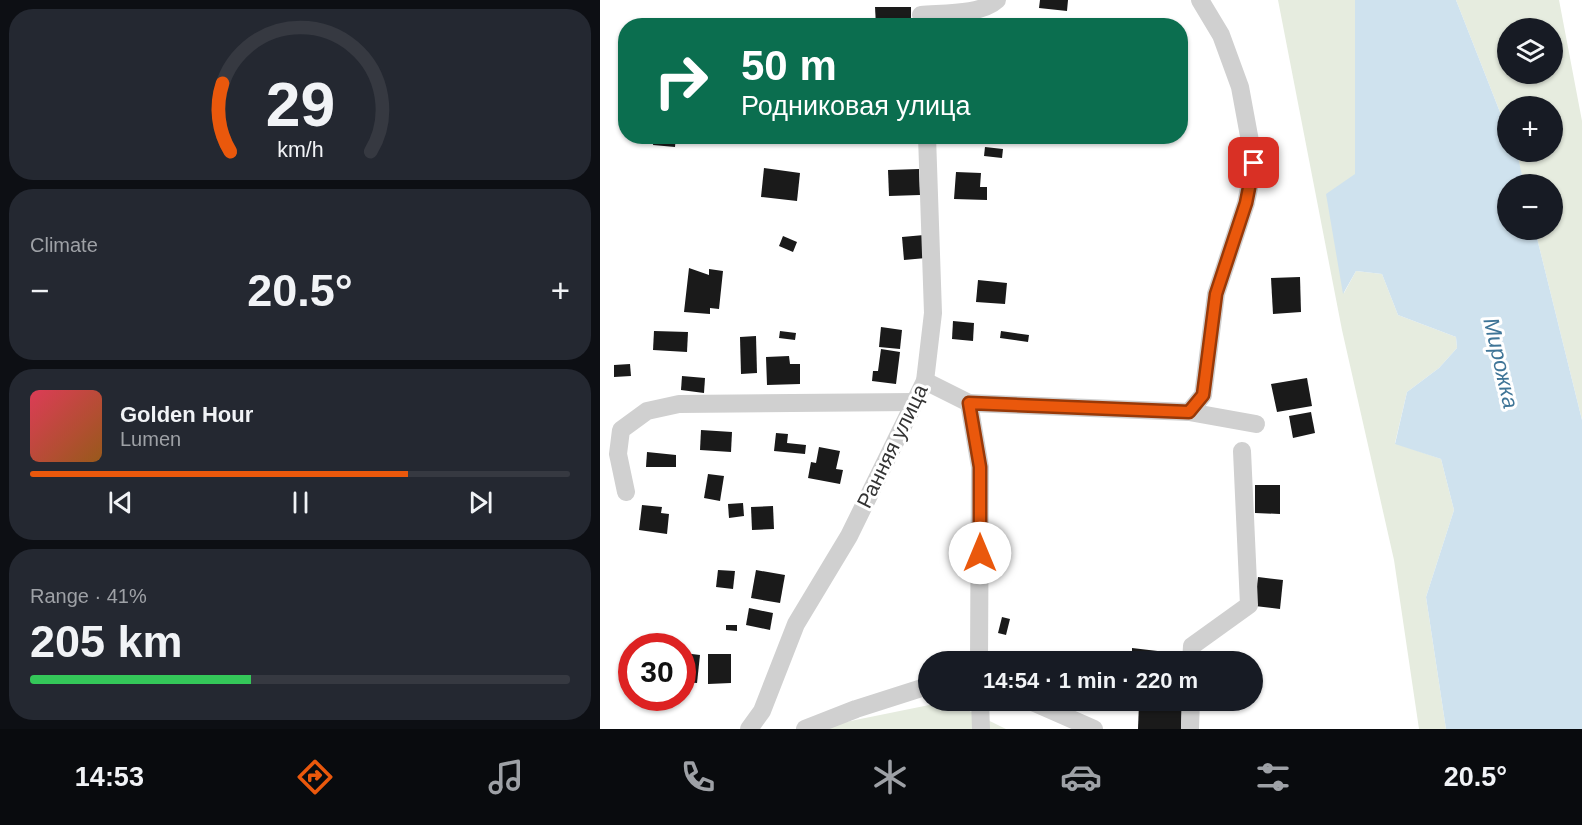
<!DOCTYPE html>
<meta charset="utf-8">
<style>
body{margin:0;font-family:Arial,sans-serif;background:#242831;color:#f1f3f6;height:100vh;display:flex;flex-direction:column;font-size:22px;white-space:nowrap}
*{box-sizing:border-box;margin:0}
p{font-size:20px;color:#9ea1a6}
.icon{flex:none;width:33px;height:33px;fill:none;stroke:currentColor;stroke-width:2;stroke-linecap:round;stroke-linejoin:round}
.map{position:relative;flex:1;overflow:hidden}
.drawer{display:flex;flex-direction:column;gap:9px;padding:9px;background:#0d0f14;width:600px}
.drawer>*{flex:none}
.top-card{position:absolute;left:18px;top:18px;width:570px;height:126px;border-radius:24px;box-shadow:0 2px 4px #0004;background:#0b6e4f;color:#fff;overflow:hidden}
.buttons{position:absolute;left:897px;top:18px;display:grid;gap:12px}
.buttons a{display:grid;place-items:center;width:66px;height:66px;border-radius:50%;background:#171b24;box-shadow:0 2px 4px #0004;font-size:30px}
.speed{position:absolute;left:18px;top:633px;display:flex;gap:12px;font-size:30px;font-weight:700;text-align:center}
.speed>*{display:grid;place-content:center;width:78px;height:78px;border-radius:50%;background:#171b24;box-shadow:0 2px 4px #0004;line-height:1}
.speed .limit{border:9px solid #d22;background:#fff;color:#111}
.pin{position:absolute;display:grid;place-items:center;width:51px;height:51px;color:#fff;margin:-26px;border-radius:12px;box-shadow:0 3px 9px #0006}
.me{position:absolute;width:66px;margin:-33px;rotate:0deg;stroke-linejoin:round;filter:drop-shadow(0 0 4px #0008)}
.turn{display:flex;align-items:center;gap:21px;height:126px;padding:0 24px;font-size:27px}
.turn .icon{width:78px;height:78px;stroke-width:2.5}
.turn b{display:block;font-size:42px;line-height:51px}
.big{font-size:45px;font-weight:700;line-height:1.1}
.drawer .widget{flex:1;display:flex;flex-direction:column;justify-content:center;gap:9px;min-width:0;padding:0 21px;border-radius:24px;background:#242831}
.drawer .dial{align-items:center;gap:0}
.dial svg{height:156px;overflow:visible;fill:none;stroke:#363941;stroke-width:7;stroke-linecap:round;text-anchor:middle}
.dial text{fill:#f1f3f6;stroke:none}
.song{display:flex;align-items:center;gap:18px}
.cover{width:72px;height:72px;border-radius:9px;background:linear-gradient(135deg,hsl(350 70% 55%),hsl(30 70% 35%))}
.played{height:6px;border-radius:3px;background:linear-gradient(90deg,#ea580c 70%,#363941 70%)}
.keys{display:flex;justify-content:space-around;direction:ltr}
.heat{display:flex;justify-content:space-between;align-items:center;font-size:33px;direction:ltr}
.charge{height:9px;border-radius:4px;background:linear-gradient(90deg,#34c759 41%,#363941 0)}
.trip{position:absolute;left:318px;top:651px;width:345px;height:60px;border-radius:30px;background:#171b24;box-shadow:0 2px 4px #0004;font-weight:700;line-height:60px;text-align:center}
.menu{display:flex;height:96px;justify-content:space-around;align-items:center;background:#090b0e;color:#9ea1a6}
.menu .icon{width:42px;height:42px}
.menu .selected{color:#ea580c}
.menu b{font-size:27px;color:#f1f3f6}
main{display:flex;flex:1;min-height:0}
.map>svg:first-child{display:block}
</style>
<main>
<section class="drawer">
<div class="widget dial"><svg viewBox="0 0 100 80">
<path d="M14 69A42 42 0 1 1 86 69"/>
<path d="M14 69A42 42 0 0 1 10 34" stroke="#ea580c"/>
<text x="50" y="56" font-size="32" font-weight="700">29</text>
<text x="50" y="72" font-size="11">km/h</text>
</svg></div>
<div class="widget"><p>Climate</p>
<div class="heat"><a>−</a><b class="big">20.5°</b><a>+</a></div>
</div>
<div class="widget">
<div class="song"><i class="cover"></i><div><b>Golden Hour</b><p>Lumen</p></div></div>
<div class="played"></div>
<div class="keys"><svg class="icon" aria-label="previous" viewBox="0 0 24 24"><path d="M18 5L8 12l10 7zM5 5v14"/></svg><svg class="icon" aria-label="pause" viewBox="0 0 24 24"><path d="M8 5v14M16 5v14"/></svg><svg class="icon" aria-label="next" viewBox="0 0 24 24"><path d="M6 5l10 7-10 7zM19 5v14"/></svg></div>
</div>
<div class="widget"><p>Range · 41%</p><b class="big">205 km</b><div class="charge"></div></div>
</section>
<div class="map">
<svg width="982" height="729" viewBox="0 0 982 729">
<rect width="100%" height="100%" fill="#fff"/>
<g fill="#e6ecdf" fill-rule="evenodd">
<path d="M678 0H755V174L744 293 756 271 782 274 798 315 856 337 857 348 839 368 807 392 795 443 841 459 854 510 826 597 846 729H819L794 560 742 330Z"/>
<path d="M856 0H959L982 121V420L935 230H952V184H924L916 152H952V106H908L907 130ZM908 28H952V74H908Z"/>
<path d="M349 701 406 729H211Z"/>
</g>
<path fill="#cfe2ee" d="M755 0H856L907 130 908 152 917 153 924 184H908V230H935L982 420V729H846L826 597 854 510 841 459 795 444 807 392 839 368 857 348 856 337 798 315 782 274 756 271 743 294 726 194 755 174Z"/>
<g fill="#1a1a1a">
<path d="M440 0H468L467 11 439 8Z"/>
<path d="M275 7H311V26H276Z"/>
<path d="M55 21 81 22V26H54Z"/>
<path d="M54 136H76L75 147 53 145Z"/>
<path d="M385 147 403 149 402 158 384 156Z"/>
<path d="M164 168 200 173 197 201 161 197Z"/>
<path d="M319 169 320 195 289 196 288 170Z"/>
<path d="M356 172 381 173 380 187H387V200L354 199Z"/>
<path d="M324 235 326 258 304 260 302 237Z"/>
<path d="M183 236 197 242 193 252 179 246Z"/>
<path d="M89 268 109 275V269L123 271 119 309 110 308V314L84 312Z"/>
<path d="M700 277 701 312 673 314 671 278Z"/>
<path d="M378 280 407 283 405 304 376 302Z"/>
<path d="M353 321 374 323 373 341 352 339Z"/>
<path d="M281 327 302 330 300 349 279 347Z"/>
<path d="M54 331 88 332 87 352 53 350Z"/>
<path d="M180 331 196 333 195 340 179 338Z"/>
<path d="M401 331 429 335 428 342 400 338Z"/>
<path d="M156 336 157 373 141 374 140 337Z"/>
<path d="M281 349 300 352 296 384 272 381 273 371H278Z"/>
<path d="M189 356 190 364H200V384L167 385 166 357Z"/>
<path d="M30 364 31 376 14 377V365Z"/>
<path d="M82 376 105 378 104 393 81 390Z"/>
<path d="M707 378 712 406 677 412 671 384Z"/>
<path d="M711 412 715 433 693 438 689 416Z"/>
<path d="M101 430 132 432 131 452 100 450Z"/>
<path d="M176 433 188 434 187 443 206 445 205 454 174 451Z"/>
<path d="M219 447 240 451 236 469 243 470 240 484 208 478 211 462 216 463Z"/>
<path d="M47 452 76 455V467H46Z"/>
<path d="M108 474 124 476 120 501 104 498Z"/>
<path d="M655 485H680V514L655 513Z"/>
<path d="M143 503 144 516 129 518 128 504Z"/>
<path d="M42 505 62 507 61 513 69 514 67 534 39 530Z"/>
<path d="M173 506 174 529 152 530 151 507Z"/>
<path d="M118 570 135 571 133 589 116 587Z"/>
<path d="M156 570 185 575 180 603 151 598Z"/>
<path d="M658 577 683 580 680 609 655 606Z"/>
<path d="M149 608 173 613 170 630 146 625Z"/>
<path d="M402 617 410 619 406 635 398 633Z"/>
<path d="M126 625H137V631L126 630Z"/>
<path d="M532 648 583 654V662H532Z"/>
<path d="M84 653 100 655 97 683 82 682Z"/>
<path d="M108 654H131V683L108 684Z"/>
<path d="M548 700H582L581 729H538L539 703Z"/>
</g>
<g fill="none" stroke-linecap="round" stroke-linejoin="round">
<g stroke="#d0d0d0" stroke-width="18">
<path d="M321 15C342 13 381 15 397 0"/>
<path d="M325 381 369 403 380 467 379 662"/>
<path d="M369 403 589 412 603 395 616 294 646 203 654 163 640 87 621 35 600 0"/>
<path d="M589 412 656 424"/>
<path d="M26 492 18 454 21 430 47 411 79 404 314 402"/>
<path d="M591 662 592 646 649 605 642 451"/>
<path d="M380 700 381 729"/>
<path d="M428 700 494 729"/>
<path d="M149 729 162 711 196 624 249 536 325 381 333 313 327 136"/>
<path d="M205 729 256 709 328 686"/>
<path d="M590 729 591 700"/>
</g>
</g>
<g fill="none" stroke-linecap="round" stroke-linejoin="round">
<defs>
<path id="route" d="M380 553V467L369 403 589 412 603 395 616 294 646 203 654 163"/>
</defs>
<use href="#route" stroke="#983908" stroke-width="15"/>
<use href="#route" stroke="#ea580c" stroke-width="10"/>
</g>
<g text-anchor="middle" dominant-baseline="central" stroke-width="6" stroke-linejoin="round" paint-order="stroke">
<g font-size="21" fill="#333" stroke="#fff">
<text transform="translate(292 446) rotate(-64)">Ранняя улица</text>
</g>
<g font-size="22" font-style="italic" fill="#3f7597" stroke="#fff">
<text transform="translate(901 363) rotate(77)">Мирожка</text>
</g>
</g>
</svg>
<div class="buttons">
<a><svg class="icon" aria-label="layers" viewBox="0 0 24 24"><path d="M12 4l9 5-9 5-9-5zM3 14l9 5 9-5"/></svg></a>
<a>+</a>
<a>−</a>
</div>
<div class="speed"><div class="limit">30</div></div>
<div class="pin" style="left:654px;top:163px;background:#d93025"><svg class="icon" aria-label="arrive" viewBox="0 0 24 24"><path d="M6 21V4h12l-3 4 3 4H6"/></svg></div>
<svg class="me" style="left:380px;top:553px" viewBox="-20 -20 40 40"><circle r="19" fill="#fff"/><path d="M0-13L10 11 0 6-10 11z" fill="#ea580c"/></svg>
<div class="trip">14:54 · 1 min · 220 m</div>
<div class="top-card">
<div class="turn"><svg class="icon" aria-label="right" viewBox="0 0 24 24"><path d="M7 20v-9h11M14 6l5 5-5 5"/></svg><div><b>50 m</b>Родниковая улица</div></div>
</div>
</div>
</main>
<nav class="menu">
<b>14:53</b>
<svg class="icon selected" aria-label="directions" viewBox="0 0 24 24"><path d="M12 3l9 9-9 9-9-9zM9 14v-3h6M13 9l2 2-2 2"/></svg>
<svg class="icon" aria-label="music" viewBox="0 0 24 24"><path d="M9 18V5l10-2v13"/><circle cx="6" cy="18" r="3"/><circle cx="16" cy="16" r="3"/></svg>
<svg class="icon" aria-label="phone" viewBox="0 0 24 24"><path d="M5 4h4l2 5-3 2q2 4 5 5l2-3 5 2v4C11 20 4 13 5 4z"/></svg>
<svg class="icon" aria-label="climate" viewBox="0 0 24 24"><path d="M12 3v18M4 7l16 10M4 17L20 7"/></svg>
<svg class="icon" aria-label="car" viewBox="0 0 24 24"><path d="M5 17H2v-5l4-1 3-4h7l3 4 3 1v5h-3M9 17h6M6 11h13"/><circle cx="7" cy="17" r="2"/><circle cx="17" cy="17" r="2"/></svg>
<svg class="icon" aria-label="filters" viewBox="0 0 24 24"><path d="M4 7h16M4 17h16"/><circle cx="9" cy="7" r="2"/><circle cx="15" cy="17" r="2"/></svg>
<b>20.5°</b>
</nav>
